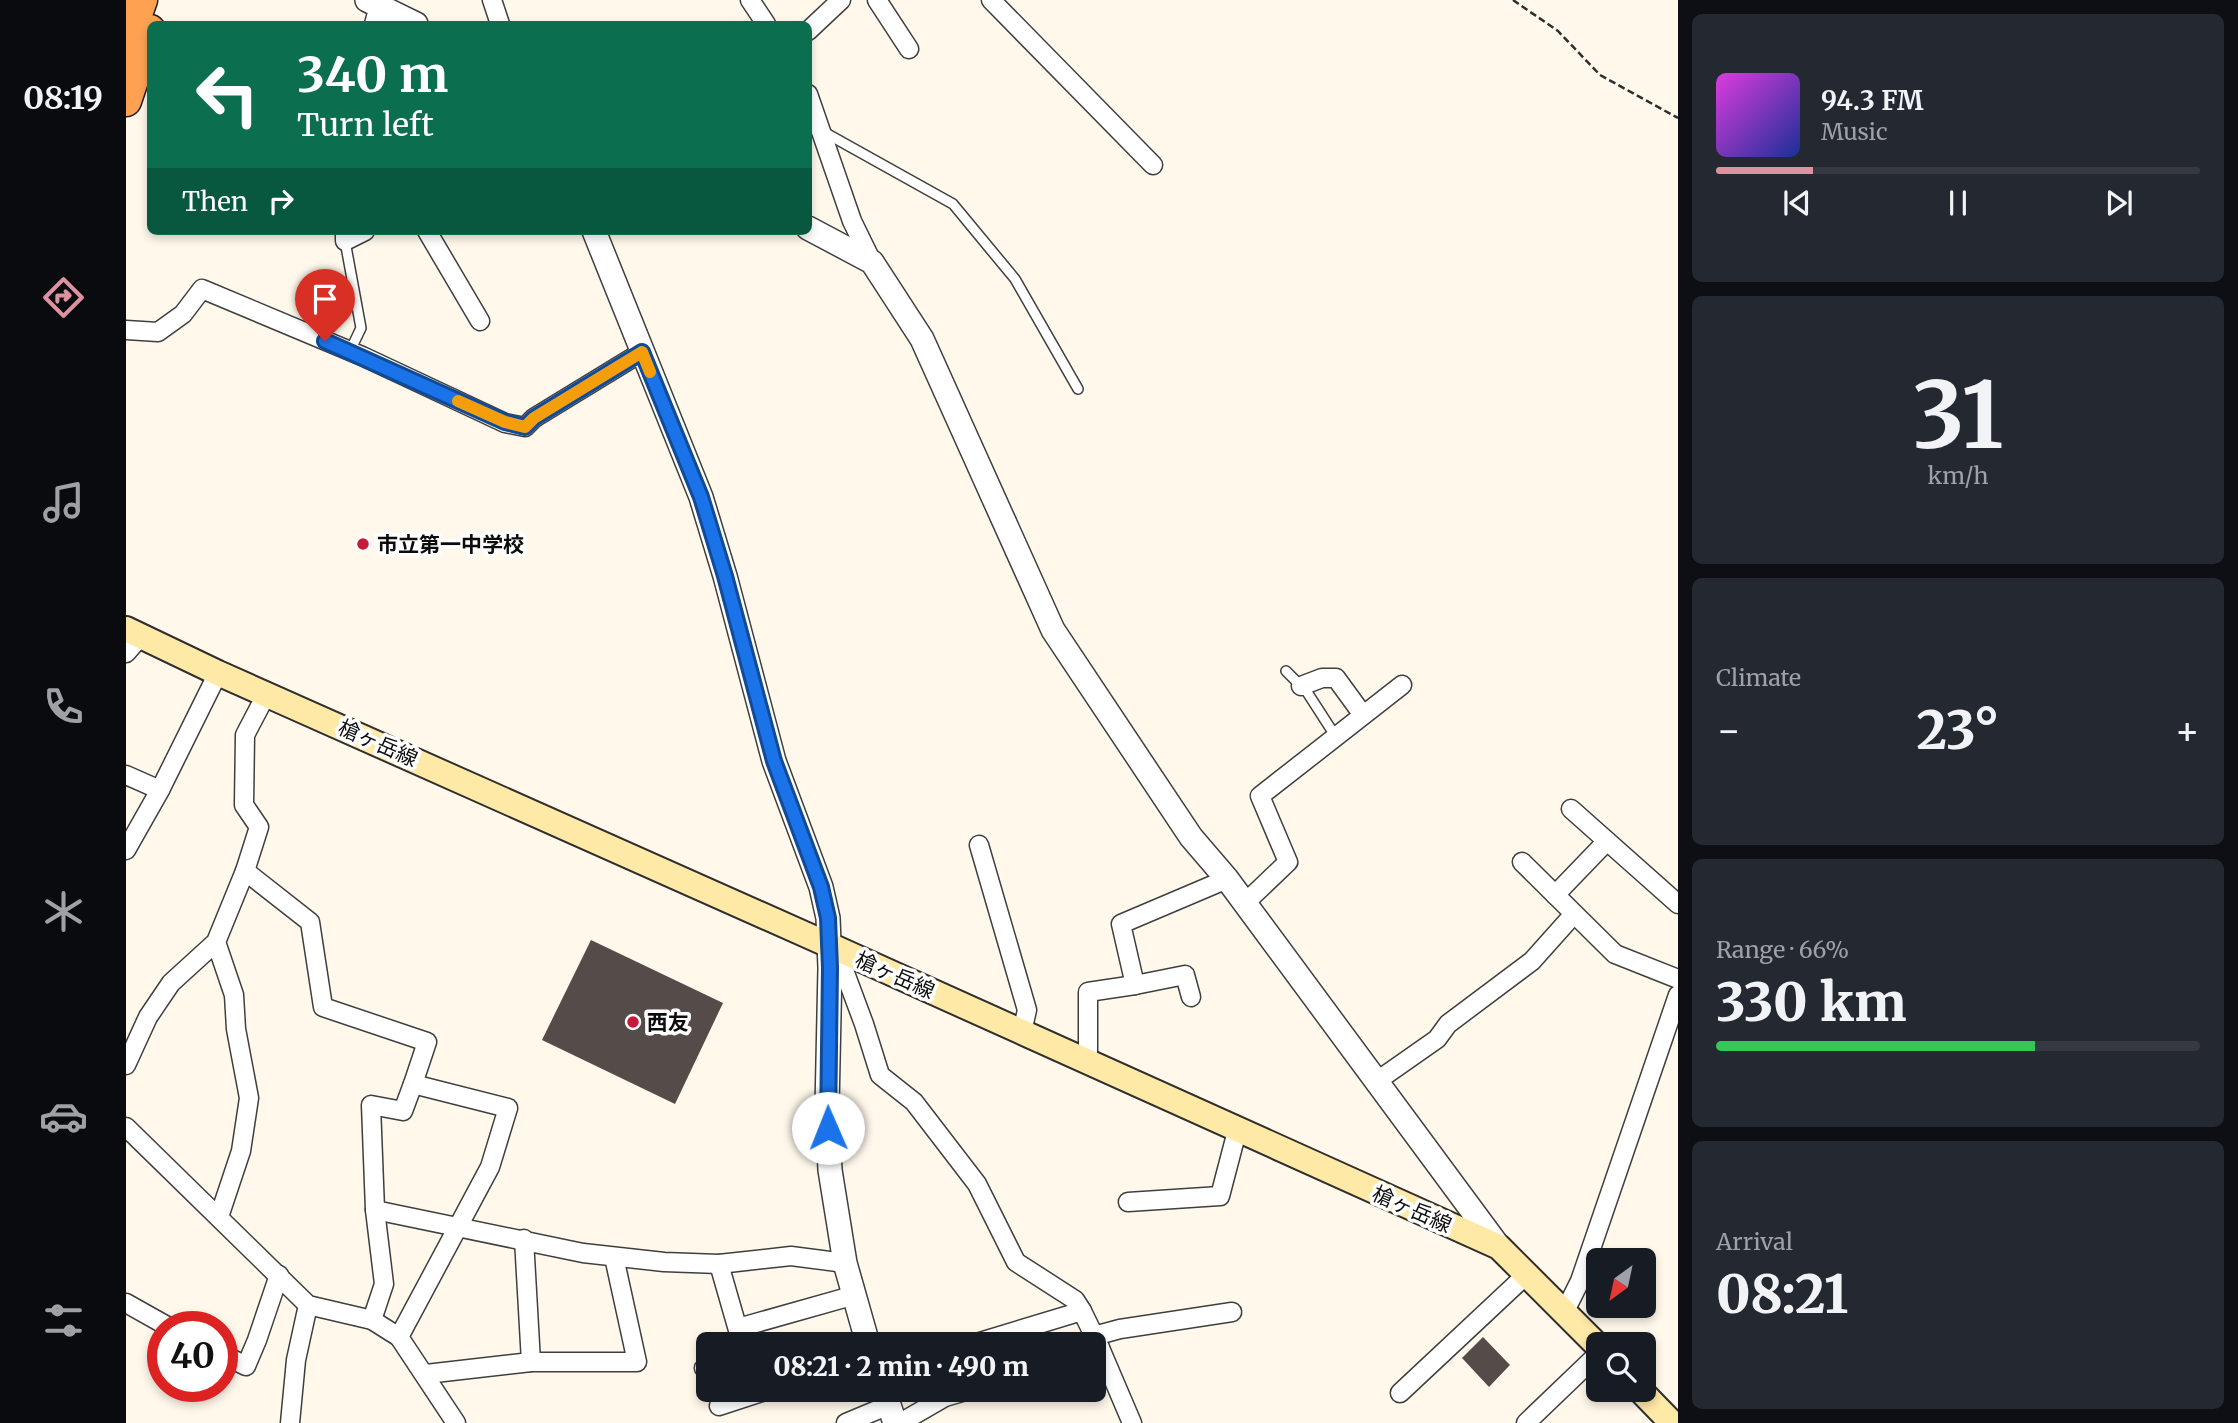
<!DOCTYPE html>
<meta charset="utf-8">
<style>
body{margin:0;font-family:Merriweather,"Noto Sans JP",serif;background:#242831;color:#f1f3f6;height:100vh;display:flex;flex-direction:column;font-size:26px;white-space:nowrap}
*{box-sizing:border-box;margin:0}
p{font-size:23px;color:#9ea1a6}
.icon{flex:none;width:38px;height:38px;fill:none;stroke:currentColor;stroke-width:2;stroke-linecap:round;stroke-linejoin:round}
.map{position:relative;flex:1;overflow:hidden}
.sheet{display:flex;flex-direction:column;gap:14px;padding:14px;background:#0d0f14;width:560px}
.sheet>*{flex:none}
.top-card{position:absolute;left:21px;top:21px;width:665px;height:214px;border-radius:10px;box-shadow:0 4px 10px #0003;background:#0b6e4f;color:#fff;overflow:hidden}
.needle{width:46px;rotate:213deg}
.fabs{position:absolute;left:1460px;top:1248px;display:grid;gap:14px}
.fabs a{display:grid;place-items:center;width:70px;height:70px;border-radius:10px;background:#171b24;box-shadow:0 4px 10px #0003;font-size:35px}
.speed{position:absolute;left:21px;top:1311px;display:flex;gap:14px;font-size:35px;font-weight:700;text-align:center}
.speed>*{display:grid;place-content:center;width:91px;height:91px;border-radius:50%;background:#171b24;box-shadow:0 4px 10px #0003;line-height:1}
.speed .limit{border:10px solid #d22;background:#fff;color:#111}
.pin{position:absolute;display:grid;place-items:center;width:60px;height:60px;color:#fff;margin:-72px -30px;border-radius:50% 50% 50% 0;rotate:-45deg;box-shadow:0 0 7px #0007}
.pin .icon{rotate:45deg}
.me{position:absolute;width:77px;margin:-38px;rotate:359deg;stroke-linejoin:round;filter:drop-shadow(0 0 5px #0008)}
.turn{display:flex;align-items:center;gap:24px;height:147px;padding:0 35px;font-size:32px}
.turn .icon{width:91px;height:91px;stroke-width:2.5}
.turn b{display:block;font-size:49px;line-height:60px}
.then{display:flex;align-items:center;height:66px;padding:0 35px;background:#0003;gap:14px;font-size:26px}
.big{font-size:52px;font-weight:800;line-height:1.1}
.sheet .widget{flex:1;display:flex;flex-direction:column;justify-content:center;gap:10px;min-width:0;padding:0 24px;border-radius:10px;background:#242831}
.sheet .dial{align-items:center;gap:0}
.dial b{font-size:91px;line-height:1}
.song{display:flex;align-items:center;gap:21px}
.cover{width:84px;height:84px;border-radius:10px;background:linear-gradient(135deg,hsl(300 70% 55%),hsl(230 70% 35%))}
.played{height:7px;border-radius:4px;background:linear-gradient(90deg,#dd92a1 20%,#363941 20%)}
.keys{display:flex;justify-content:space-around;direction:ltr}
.heat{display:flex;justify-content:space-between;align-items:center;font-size:38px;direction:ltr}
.charge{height:10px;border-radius:5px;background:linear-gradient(90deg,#34c759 66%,#363941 0)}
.trip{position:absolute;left:570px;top:1332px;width:410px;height:70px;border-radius:10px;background:#171b24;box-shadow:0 4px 10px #0003;font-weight:800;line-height:70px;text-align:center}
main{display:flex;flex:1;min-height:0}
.dock{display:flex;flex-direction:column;width:126px;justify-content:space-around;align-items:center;background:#090b0e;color:#9ea1a6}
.dock .icon{width:49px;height:49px}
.dock .active{color:#dd92a1}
.dock b{font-size:32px;color:#f1f3f6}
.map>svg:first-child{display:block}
</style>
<main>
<nav class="dock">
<b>08:19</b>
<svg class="icon active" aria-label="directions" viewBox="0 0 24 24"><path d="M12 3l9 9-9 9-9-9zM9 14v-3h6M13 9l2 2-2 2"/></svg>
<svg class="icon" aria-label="music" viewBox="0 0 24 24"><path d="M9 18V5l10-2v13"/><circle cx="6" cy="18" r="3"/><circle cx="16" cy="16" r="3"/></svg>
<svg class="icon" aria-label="phone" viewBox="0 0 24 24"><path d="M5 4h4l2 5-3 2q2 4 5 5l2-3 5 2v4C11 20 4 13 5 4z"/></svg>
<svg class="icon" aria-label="climate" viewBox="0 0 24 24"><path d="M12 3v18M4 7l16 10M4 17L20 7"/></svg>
<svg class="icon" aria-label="car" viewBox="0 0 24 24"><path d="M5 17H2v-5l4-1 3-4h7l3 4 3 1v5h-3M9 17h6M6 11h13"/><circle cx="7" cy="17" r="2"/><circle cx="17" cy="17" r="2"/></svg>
<svg class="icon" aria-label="filters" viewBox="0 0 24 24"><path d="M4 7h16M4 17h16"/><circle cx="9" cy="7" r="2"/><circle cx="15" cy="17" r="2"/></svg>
</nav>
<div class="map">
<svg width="1552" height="1423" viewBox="0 0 1552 1423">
<rect width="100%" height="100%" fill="#fff8eb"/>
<g fill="#554b48">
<path d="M465 940 597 1003 549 1104 416 1040Z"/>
<path d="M1357 1337 1384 1365 1363 1387 1336 1358Z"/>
</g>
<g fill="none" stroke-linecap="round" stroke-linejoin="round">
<defs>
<g id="service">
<path d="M696 131 827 204 889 279 952 389"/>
<path d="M219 241 235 328 224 351"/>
<path d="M1160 671 1181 692 1210 737"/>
</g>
<g id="minor">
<path d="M366 0 374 24"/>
<path d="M624 0 640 24"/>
<path d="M751 0 783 49"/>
<path d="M865 0 1027 165"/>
<path d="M248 24 253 6"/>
<path d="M682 31 715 0"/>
<path d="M682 94 726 221 746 262"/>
<path d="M219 231V241L239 231"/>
<path d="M301 231 354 321"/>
<path d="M0 330 32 332 57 314 76 289 236 356 379 423 399 427 408 418 516 352"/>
<path d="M0 653 15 636"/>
<path d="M1175 686 1196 678H1210L1237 715"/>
<path d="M0 775 34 790"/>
<path d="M1445 809 1552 904"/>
<path d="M853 845 901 1010 896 1032"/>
<path d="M0 850 34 790 92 673"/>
<path d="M1396 862 1489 954 1552 979"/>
<path d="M119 871 184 922 197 1007 301 1042 287 1084"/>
<path d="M1429 895 1481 841"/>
<path d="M1119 903 1162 862 1134 796 1276 685"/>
<path d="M90 942 108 995 110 1029 123 1098 115 1151 93 1217"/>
<path d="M704 946 719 973 738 1024 754 1075 788 1102 851 1184 890 1262 949 1300 956 1311"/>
<path d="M1009 985 1059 975 1065 997"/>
<path d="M962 1062V992L1009 985 995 924 1101 879"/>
<path d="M0 1065 22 1017 45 983 90 942 119 871 133 827 118 805 119 735 141 693"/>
<path d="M1251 1081 1311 1039 1322 1024 1406 961 1448 914"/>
<path d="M0 1127 182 1305 246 1320 273 1337 330 1423"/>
<path d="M1002 1202 1094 1196 1111 1131"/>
<path d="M249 1210 457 1253 538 1262 593 1264 665 1256 719 1263"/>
<path d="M398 1239 405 1362"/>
<path d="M593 1264 616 1344"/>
<path d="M0 1303 41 1326"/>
<path d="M1438 1313 1454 1281 1552 995"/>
<path d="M246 1320 258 1284 249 1210 245 1105 277 1111 287 1084 382 1108 364 1167 273 1337"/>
<path d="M612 1328 729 1295"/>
<path d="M968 1336 994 1329 1106 1312"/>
<path d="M847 1344 956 1311 974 1348"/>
<path d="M968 1350 974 1348 1006 1423"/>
<path d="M96 1354 120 1366 131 1340 153 1275"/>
<path d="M578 1368 583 1366"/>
<path d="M300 1374 405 1362H511L488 1257"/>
<path d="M1274 1393 1400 1275"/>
<path d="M593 1406 642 1390"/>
<path d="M164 1423 170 1360 182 1305"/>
<path d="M720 1423 763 1405"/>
<path d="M774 1423 819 1397 843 1390"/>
<path d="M1400 1423 1472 1354"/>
</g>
<g id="tertiary">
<path d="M241 0 290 24"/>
<path d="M682 228 746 262 796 339 927 630 1065 837 1101 879 1373 1247"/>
<path d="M468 231 575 497 599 576 648 761 695 887 702 918 704 968 701 1107 704 1170 719 1263 742 1344"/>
<path d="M758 1390 769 1423"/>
</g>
<g id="secondary">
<path d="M0 629 92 673 703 945 1373 1247 1472 1346"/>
<path d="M1514 1390 1546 1423"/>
</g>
<g id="trunk">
<path d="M0 45 16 0"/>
<path d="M0 101 24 30"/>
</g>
</defs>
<use href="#service" stroke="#3f3f3f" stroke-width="12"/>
<use href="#minor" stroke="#3f3f3f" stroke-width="21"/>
<use href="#tertiary" stroke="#3f3f3f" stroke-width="26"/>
<use href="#secondary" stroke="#2e2e2e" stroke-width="28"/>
<use href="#trunk" stroke="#1d1d1d" stroke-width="33"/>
<path stroke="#2e2e2e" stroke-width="2.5" stroke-dasharray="7 3.5" stroke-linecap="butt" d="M1387 0 1432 31 1474 75 1552 118"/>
<use href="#service" stroke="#fff" stroke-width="9"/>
<use href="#minor" stroke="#fff" stroke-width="18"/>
<use href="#tertiary" stroke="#fff" stroke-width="23"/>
<use href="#secondary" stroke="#ffe9a6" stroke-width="24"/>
<use href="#trunk" stroke="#fea252" stroke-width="30"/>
</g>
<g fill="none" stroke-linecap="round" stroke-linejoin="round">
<defs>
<path id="route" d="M199 341 379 422 399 427 408 418 516 352 575 497 599 576 648 761 695 887 702 918 704 968 702 1128"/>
</defs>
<use href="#route" stroke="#114b97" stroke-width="18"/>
<use href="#route" stroke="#1a73e8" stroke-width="12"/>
<path stroke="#f59e0b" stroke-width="12" d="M332 401 379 422 399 427 408 418 516 352 524 372"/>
</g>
<g fill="#c51b3a" stroke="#fff" stroke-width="2.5">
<circle cx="237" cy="544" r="7"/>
<circle cx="507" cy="1022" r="7"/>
</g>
<g text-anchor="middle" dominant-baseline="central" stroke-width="7" stroke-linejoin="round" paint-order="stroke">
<g font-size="21" font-weight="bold" fill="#0c0c0c" stroke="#fff" text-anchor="start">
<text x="251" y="544">市立第一中学校</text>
<text x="521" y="1022">西友</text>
</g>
<g font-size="21" fill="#0c0c0c" stroke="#fff">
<text transform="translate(252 743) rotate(24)">槍ヶ岳線</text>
<text transform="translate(769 975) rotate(24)">槍ヶ岳線</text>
<text transform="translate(1286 1209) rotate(24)">槍ヶ岳線</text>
</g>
</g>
</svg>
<div class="fabs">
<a><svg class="needle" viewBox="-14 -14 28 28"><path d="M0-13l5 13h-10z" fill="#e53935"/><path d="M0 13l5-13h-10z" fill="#9ea1a6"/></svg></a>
<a><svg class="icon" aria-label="search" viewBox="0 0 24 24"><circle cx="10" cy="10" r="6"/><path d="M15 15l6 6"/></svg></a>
</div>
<div class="speed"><div class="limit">40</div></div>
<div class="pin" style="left:199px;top:341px;background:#d93025"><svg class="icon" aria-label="arrive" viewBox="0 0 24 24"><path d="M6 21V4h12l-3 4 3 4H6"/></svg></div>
<svg class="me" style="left:702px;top:1128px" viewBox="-20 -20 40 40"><circle r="19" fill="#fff"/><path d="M0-13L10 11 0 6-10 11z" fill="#1a73e8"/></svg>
<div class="trip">08:21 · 2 min · 490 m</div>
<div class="top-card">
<div class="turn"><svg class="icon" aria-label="left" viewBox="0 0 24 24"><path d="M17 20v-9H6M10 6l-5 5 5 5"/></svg><div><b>340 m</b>Turn left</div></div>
<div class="then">Then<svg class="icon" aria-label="right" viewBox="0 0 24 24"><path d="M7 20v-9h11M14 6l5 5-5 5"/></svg></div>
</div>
</div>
<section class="sheet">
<div class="widget">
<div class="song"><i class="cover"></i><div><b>94.3 FM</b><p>Music</p></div></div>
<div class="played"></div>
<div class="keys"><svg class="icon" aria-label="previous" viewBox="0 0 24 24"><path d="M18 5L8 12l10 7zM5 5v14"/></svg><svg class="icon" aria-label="pause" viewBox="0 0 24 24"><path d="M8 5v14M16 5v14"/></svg><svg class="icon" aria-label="next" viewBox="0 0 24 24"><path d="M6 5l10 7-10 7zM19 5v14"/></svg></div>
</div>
<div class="widget dial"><b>31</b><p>km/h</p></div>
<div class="widget"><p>Climate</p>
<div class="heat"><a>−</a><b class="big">23°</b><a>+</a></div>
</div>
<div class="widget"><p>Range · 66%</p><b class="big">330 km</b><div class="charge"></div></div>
<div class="widget"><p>Arrival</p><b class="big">08:21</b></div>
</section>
</main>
